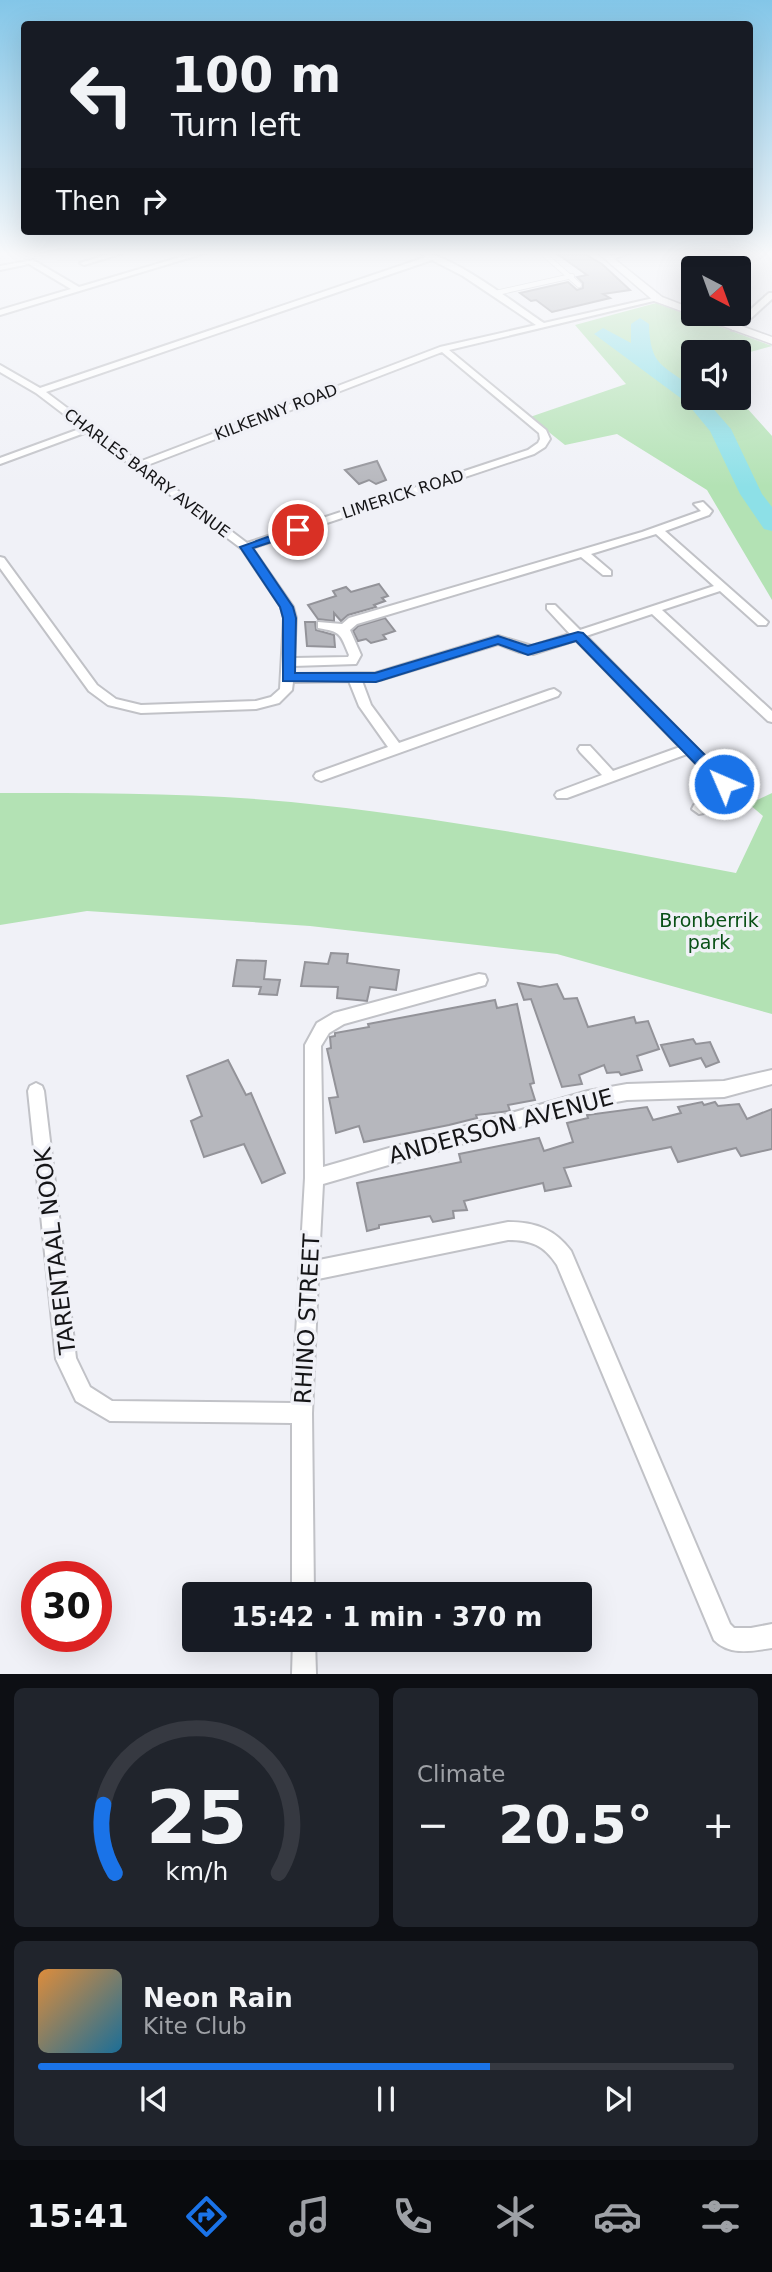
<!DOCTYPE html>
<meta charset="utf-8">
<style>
body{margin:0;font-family:"DejaVu Sans",sans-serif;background:#20242c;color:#f1f3f6;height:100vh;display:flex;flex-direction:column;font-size:26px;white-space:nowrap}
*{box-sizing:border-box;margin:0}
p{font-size:23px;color:#9ea1a6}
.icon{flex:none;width:38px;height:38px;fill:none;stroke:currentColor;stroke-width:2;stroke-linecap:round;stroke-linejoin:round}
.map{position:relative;height:1674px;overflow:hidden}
.details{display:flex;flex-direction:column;gap:14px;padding:14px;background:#0d0f14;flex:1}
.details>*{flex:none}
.top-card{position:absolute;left:21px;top:21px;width:732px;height:214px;border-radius:7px;box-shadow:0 7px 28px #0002;background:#171b24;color:#f1f3f6;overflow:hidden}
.needle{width:46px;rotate:139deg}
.fabs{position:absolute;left:681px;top:256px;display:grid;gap:14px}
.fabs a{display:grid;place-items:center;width:70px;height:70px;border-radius:7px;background:#171b24;box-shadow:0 7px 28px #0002;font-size:35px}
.speed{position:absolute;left:21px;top:1561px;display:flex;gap:14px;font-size:35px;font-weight:700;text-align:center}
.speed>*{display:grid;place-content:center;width:91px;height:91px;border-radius:50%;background:#171b24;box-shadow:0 7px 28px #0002;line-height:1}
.speed .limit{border:10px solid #d22;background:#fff;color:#111}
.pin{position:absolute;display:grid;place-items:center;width:60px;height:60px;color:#fff;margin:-30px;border:4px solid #fff;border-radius:50%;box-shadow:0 2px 7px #0007}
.me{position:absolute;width:77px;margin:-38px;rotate:315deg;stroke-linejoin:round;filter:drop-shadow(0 0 5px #0008)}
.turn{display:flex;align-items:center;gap:24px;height:147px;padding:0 35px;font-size:32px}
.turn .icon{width:91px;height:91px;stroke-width:2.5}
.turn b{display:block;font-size:49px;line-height:60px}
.then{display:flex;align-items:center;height:66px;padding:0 35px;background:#0003;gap:14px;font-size:26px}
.big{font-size:52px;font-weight:800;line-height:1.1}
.details .tile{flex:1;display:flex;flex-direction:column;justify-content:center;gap:10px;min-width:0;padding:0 24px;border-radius:10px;background:#20242c}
.details .dial{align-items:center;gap:0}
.dial svg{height:182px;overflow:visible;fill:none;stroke:#363941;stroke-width:7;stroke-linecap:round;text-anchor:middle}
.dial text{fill:#f1f3f6;stroke:none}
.song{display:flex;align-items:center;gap:21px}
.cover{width:84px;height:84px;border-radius:10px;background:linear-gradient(135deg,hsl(30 70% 55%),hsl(200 70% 35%))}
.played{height:7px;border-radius:4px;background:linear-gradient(90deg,#1a73e8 65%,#363941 65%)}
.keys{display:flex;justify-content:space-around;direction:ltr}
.heat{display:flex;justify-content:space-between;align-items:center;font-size:38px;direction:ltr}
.details .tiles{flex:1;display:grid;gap:14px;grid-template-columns:1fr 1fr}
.tile:last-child{grid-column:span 2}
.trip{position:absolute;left:182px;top:1582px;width:410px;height:70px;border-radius:7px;background:#171b24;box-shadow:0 7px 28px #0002;font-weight:800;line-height:70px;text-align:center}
.tabs{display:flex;height:112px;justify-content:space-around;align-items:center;background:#090b0e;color:#9ea1a6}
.tabs .icon{width:49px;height:49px}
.tabs .on{color:#1a73e8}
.tabs b{font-size:32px;color:#f1f3f6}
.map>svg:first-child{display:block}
</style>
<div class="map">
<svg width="772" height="1674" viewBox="0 0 772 1674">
<rect width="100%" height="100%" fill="#f0f1f7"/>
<g fill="#b3e2b4">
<path d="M656 303 772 346 739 355 738 352H693V397H737L772 436V600L707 490 617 434 565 445 530 417 626 384 575 325Z"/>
<path d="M0 793C97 793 195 793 291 802 441 817 589 845 736 873L763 816 749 804 772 793V1014L557 954 310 926 87 911 0 925Z"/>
</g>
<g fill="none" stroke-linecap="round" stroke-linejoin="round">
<path fill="#8de0e7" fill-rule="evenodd" d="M640 318 649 324C650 366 662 364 693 388V397H703L731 429 762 494 772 507V531L764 529 740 494 710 431 686 402 594 334 603 328 631 343V324Z"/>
</g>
<g fill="#b6b7bd" stroke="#939399" stroke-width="2">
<path d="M556 253H583L602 264 630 290 603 294 610 298 552 312 536 300 531 301 520 293 568 282 577 290 583 288V283L577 277 587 275Z"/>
<path d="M377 461 386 480 376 484 369 480 359 484 345 470Z"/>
<path d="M379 584 388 596 382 598 385 601 374 605 376 607 348 615 341 621 334 613V621L318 619 308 605 336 596 333 591 346 587 351 592Z"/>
<path d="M385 618 395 631 383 635 386 639 371 643 366 639 358 641 353 631 358 626Z"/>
<path d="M305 622H315L316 630 334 635 335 647 307 646Z"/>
<path d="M331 953 348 954 347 963 399 970 396 990 370 987 367 1001 337 998 338 987 301 986 305 962 328 964Z"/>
<path d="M237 960 266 961 264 979 280 980 277 995 259 994 261 987 233 986Z"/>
<path d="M518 983 540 987 557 984 564 999 577 998 588 1027 634 1017 636 1023 648 1021 659 1049 637 1056 642 1070 621 1075 619 1072 607 1073 604 1065 579 1075 582 1084 562 1087 531 999 524 1000Z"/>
<path d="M495 1000 497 1008 517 1004 534 1083 530 1084 535 1100 508 1105 510 1111 476 1115 477 1118 449 1125 364 1142 359 1126 336 1133 329 1098 338 1097 327 1049 331 1048 330 1037 335 1036V1033L369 1027 368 1024Z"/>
<path d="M693 1039 696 1044 710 1042 719 1062 706 1067 701 1058 670 1066 661 1045Z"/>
<path d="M228 1060 246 1095 251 1093 285 1173 262 1183 244 1144 204 1157 191 1121 202 1116 187 1076Z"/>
<path d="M702 1102 704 1105 715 1102 718 1106 739 1104 747 1119 772 1109V1149L741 1156 736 1148 678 1162 671 1147 564 1168 571 1186 545 1191 543 1183 464 1201 467 1210 453 1211 454 1218 433 1222 430 1216 379 1225V1228L367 1231 357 1183 461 1162 459 1154 539 1138 544 1151 573 1142 567 1123 588 1118 587 1115 647 1107 653 1120 681 1113 678 1107Z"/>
</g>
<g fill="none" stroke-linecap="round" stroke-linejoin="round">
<defs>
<g id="service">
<path d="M551 253 546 256 579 285"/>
<path d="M496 293 572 276"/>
</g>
<g id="minor">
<path d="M112 253H123L84 265 80 263Z"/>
<path d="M194 253H205L0 315V310L71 289 29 264 0 270V266L33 260 79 287Z"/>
<path d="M420 253C448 251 518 306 544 323L658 297 662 299 449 350 546 430 550 439 545 447 534 454 252 548 293 607 296 618 294 658 348 657 349 655C340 633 341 632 318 628V622L342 624 349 618 642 532 701 511 694 504 703 502 712 511 709 515 665 531 768 622 766 625H758L720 591 662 610 772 711V722L768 721 652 614 586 636 729 781 734 794 732 797 704 813 699 814 692 809 694 805 720 792 718 786 687 754 567 798H557L555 795 557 792 602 775 580 752 578 749 580 746H590L613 771 680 747 576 640 533 654 519 652 498 644 380 680 362 681 371 705 399 743 550 690 554 689 560 693 558 696 321 781 316 779 314 776 316 773 388 747 359 706 349 681 293 682 292 690 279 703 256 709 141 713 108 705 89 691 0 568V557L4 558 97 685 116 699 141 705 256 701 271 697 280 689 284 618 281 607 242 549 87 432 0 464V458L82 428 36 393 0 372V365L40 388 426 257ZM432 260 463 276 536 325 440 347 139 462 46 392ZM442 352 539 433 540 439 538 443 528 450 247 543 145 466ZM656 534 714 586 580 630 555 605H547V609L570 634 532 646 498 636 376 673 293 674V666L356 664 361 655 350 630 357 624 581 557 603 575H611V571L591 554Z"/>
<path d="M619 253H629L611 260 607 258Z"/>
<path d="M769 293H772V299L738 330H732V326Z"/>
<path d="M479 974 485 975 487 980 485 985 344 1024 329 1033 321 1046 323 1167 588 1091 627 1084 724 1081 772 1070V1084L724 1097 627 1100 588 1107 323 1184 319 1260 508 1222C535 1222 555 1229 571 1251L730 1624 734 1628H751L772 1624V1648C751 1651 730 1656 714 1640L557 1265C544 1245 531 1240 508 1240L318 1279 312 1413 314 1594H292V1423L110 1421 76 1401 56 1359 28 1091 30 1086 36 1083 42 1086 44 1091 76 1358 90 1387 112 1401 292 1403 305 1178V1045L317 1023 334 1013Z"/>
<path d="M293 1640H315L316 1674H292Z"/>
</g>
<path id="tertiary" d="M598 253H607L662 297 693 309V313H705L772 337V344L654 301Z"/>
</defs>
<use href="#service" stroke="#c1c2c7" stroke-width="6"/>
<use href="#minor" stroke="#c1c2c7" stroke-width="4"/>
<use href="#tertiary" stroke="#c1c2c7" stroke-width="3"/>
<use href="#service" stroke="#fff" stroke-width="4.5"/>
<use href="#minor" fill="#fff" fill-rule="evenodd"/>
<use href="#tertiary" fill="#fff" fill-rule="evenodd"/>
</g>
<linearGradient id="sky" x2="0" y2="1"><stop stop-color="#83c6e8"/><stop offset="0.52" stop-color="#f8f9fb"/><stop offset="1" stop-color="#f8f9fb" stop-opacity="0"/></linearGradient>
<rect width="772" height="487" fill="url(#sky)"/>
<path fill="#1a73e8" stroke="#114b97" stroke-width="2" d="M298 526 302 527V532L253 548 293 607 296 618 295 673H375L498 636 528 646 578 632 583 633 730 780 732 784 730 788H719L576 641 528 655 498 644 376 682 283 681V618L280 607 240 547Z"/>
<g text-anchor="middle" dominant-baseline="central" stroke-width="7" stroke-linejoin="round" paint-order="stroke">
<g font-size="16" fill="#151517" stroke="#f0f1f7">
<text transform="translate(276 412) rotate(-21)">KILKENNY ROAD</text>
<text transform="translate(147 473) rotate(37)">CHARLES BARRY AVENUE</text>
<text transform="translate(403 494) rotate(-18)">LIMERICK ROAD</text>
</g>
<g font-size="19" fill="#095016" stroke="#f0f1f7">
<text x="709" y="920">Bronberrik<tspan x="709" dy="22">park</tspan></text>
</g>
<g font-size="23" fill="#151517" stroke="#f0f1f7">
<text transform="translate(501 1126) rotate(-15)">ANDERSON AVENUE</text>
<text transform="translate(55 1251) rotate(-97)">TARENTAAL NOOK</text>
<text transform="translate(307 1319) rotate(-87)">RHINO STREET</text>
</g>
</g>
</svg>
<div class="fabs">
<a><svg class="needle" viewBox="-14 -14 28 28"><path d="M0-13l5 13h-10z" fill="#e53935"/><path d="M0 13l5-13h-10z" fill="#9ea1a6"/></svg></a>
<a><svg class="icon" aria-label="sound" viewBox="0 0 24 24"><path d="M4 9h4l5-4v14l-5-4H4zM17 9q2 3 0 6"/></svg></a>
</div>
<div class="speed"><div class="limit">30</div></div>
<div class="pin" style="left:298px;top:530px;background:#d93025"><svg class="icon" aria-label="arrive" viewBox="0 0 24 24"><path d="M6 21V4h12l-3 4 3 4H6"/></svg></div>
<svg class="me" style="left:724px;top:784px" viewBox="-20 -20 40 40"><circle r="17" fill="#1a73e8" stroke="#fff" stroke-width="3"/><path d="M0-11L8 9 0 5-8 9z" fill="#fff"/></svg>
<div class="trip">15:42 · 1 min · 370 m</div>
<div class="top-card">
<div class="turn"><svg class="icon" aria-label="left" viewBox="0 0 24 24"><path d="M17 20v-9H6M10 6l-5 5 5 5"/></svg><div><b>100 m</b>Turn left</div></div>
<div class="then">Then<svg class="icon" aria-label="right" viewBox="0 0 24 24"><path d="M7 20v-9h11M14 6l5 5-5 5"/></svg></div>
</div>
</div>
<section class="details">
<div class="tiles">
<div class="tile dial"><svg viewBox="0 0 100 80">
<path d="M14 69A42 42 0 1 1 86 69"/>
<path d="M14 69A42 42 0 0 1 9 39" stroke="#1a73e8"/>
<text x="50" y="56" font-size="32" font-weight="700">25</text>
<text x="50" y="72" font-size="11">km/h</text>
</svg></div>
<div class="tile"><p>Climate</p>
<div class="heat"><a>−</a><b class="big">20.5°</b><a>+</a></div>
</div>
<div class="tile">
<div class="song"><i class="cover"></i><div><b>Neon Rain</b><p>Kite Club</p></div></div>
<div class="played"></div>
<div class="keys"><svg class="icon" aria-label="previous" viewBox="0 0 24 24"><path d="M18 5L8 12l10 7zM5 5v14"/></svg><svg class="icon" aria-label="pause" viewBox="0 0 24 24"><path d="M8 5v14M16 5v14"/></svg><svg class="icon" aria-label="next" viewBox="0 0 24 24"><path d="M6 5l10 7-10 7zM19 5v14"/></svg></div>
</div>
</div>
</section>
<nav class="tabs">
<b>15:41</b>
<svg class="icon on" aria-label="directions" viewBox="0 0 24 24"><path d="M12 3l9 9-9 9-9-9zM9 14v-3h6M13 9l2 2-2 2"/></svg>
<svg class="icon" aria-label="music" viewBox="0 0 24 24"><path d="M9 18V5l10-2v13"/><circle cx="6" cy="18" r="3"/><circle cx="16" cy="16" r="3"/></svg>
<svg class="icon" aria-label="phone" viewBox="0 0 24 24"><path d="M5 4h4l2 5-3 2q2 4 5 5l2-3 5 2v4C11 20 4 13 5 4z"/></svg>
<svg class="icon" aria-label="climate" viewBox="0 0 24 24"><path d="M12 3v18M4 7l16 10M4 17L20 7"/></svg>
<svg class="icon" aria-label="car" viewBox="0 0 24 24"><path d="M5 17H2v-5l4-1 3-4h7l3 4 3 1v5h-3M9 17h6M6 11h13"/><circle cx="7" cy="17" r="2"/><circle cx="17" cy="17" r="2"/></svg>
<svg class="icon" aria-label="filters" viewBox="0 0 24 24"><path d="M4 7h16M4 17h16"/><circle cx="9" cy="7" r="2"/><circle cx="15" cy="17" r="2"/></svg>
</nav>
